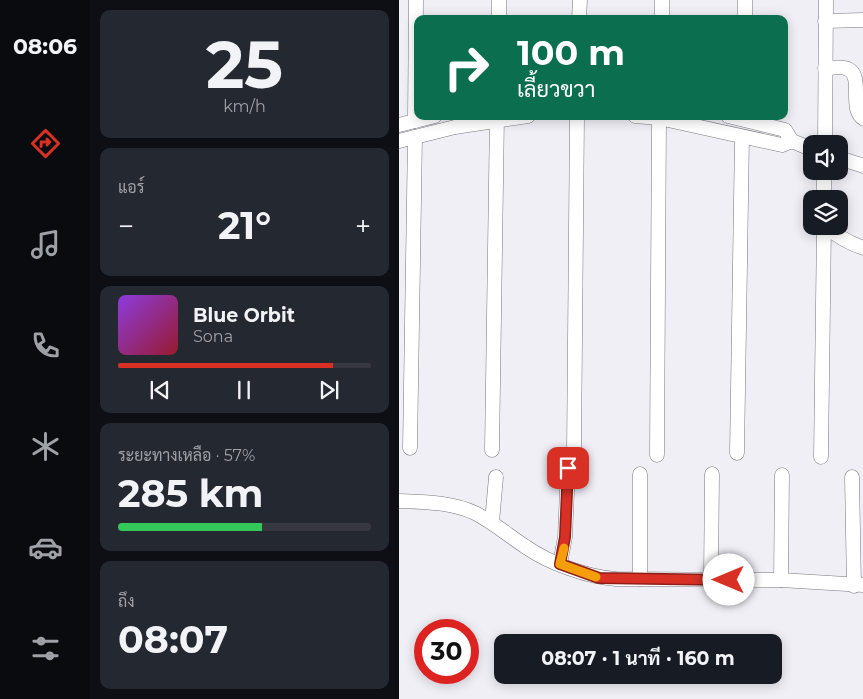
<!DOCTYPE html>
<html lang="th">
<meta charset="utf-8">
<style>
body{margin:0;font-family:Montserrat,Sarabun,sans-serif;background:#242831;color:#f1f3f6;height:100vh;display:flex;flex-direction:column;font-size:19px;white-space:nowrap}
*{box-sizing:border-box;margin:0}
p{font-size:16px;color:#9ea1a6}
.icon{flex:none;width:28px;height:28px;fill:none;stroke:currentColor;stroke-width:2;stroke-linecap:round;stroke-linejoin:round}
.map{position:relative;flex:1;overflow:hidden}
.details{display:flex;flex-direction:column;gap:10px;padding:10px;background:#0d0f14;width:309px}
.details>*{flex:none}
.guide{position:absolute;left:15px;top:15px;width:374px;height:105px;border-radius:10px;box-shadow:0 2px 12px #0003;background:#0b6e4f;color:#fff;overflow:hidden}
.tools{position:absolute;left:404px;top:135px;display:grid;gap:10px}
.tools a{display:grid;place-items:center;width:45px;height:45px;border-radius:10px;background:#171b24;box-shadow:0 2px 12px #0003;font-size:25px}
.speed{position:absolute;left:15px;top:619px;display:flex;gap:10px;font-size:25px;font-weight:700;text-align:center}
.speed>*{display:grid;place-content:center;width:65px;height:65px;border-radius:50%;background:#171b24;box-shadow:0 2px 12px #0003;line-height:1}
.speed .limit{border:8px solid #d22;background:#fff;color:#111}
.pin{position:absolute;display:grid;place-items:center;width:42px;height:42px;color:#fff;margin:-21px;border-radius:10px;box-shadow:0 2px 8px #0006}
.me{position:absolute;width:55px;margin:-28px;rotate:270deg;stroke-linejoin:round;filter:drop-shadow(0 0 4px #0008)}
.turn{display:flex;align-items:center;gap:18px;height:105px;padding:0 20px;font-size:22px}
.turn .icon{width:65px;height:65px;stroke-width:2.5}
.turn b{display:block;font-size:35px;line-height:42px}
.big{font-size:38px;font-weight:700;line-height:1.1}
.details .widget{flex:1;display:flex;flex-direction:column;justify-content:center;gap:8px;min-width:0;padding:0 18px;border-radius:10px;background:#242831}
.details .dial{align-items:center;gap:0}
.dial b{font-size:65px;line-height:1}
.song{display:flex;align-items:center;gap:15px}
.cover{width:60px;height:60px;border-radius:8px;background:linear-gradient(135deg,hsl(270 70% 55%),hsl(350 70% 35%))}
.played{height:5px;border-radius:2px;background:linear-gradient(90deg,#d93025 85%,#363941 85%)}
.keys{display:flex;justify-content:space-around;direction:ltr}
.heat{display:flex;justify-content:space-between;align-items:center;font-size:28px;direction:ltr}
.charge{height:8px;border-radius:4px;background:linear-gradient(90deg,#34c759 57%,#363941 0)}
.trip{position:absolute;left:95px;top:634px;width:288px;height:50px;border-radius:10px;background:#171b24;box-shadow:0 2px 12px #0003;font-weight:700;line-height:50px;text-align:center}
main{display:flex;flex:1;min-height:0}
.dock{display:flex;flex-direction:column;width:90px;justify-content:space-around;align-items:center;background:#090b0e;color:#9ea1a6}
.dock .icon{width:35px;height:35px}
.dock .active{color:#d93025}
.dock b{font-size:22px;color:#f1f3f6}
.map>svg:first-child{display:block}
</style>
<main>
<nav class="dock">
<b>08:06</b>
<svg class="icon active" aria-label="directions" viewBox="0 0 24 24"><path d="M12 3l9 9-9 9-9-9zM9 14v-3h6M13 9l2 2-2 2"/></svg>
<svg class="icon" aria-label="music" viewBox="0 0 24 24"><path d="M9 18V5l10-2v13"/><circle cx="6" cy="18" r="3"/><circle cx="16" cy="16" r="3"/></svg>
<svg class="icon" aria-label="phone" viewBox="0 0 24 24"><path d="M5 4h4l2 5-3 2q2 4 5 5l2-3 5 2v4C11 20 4 13 5 4z"/></svg>
<svg class="icon" aria-label="climate" viewBox="0 0 24 24"><path d="M12 3v18M4 7l16 10M4 17L20 7"/></svg>
<svg class="icon" aria-label="car" viewBox="0 0 24 24"><path d="M5 17H2v-5l4-1 3-4h7l3 4 3 1v5h-3M9 17h6M6 11h13"/><circle cx="7" cy="17" r="2"/><circle cx="17" cy="17" r="2"/></svg>
<svg class="icon" aria-label="filters" viewBox="0 0 24 24"><path d="M4 7h16M4 17h16"/><circle cx="9" cy="7" r="2"/><circle cx="15" cy="17" r="2"/></svg>
</nav>
<section class="details">
<div class="widget dial"><b>25</b><p>km/h</p></div>
<div class="widget"><p>แอร์</p>
<div class="heat"><a>−</a><b class="big">21°</b><a>+</a></div>
</div>
<div class="widget">
<div class="song"><i class="cover"></i><div><b>Blue Orbit</b><p>Sona</p></div></div>
<div class="played"></div>
<div class="keys"><svg class="icon" aria-label="previous" viewBox="0 0 24 24"><path d="M18 5L8 12l10 7zM5 5v14"/></svg><svg class="icon" aria-label="pause" viewBox="0 0 24 24"><path d="M8 5v14M16 5v14"/></svg><svg class="icon" aria-label="next" viewBox="0 0 24 24"><path d="M6 5l10 7-10 7zM19 5v14"/></svg></div>
</div>
<div class="widget"><p>ระยะทางเหลือ · 57%</p><b class="big">285 km</b><div class="charge"></div></div>
<div class="widget"><p>ถึง</p><b class="big">08:07</b></div>
</section>
<div class="map">
<svg width="465" height="699" viewBox="0 0 465 699">
<rect width="100%" height="100%" fill="#f0eff6"/>
<g fill="none" stroke-linecap="round" stroke-linejoin="round">
<defs>
<g id="minor">
<path d="M100 19V0"/>
<path d="M180 19 181 0"/>
<path d="M263 19V0"/>
<path d="M346 19V0"/>
<path d="M426 21 465 20"/>
<path d="M426 68C432 68 444 66 449 69 465 76 449 110 465 119"/>
<path d="M236 116 260 118 383 145 393 141"/>
<path d="M329 116 386 130 393 141 412 149"/>
<path d="M16 121 17 0"/>
<path d="M0 125 36 116"/>
<path d="M0 141 56 127 129 116"/>
<path d="M426 144 427 0"/>
<path d="M440 158 465 166"/>
<path d="M425 199V171"/>
<path d="M426 226C438 236 449 243 465 248"/>
<path d="M11 448 16 137"/>
<path d="M93 450 98 116"/>
<path d="M175 452 178 116"/>
<path d="M338 453 343 137"/>
<path d="M258 455 260 118"/>
<path d="M422 457 425 226"/>
<path d="M453 477 455 586"/>
<path d="M0 501C25 502 52 502 76 513 94 522 110 536 127 547 150 563 188 577 217 579L382 580 465 585"/>
<path d="M93 522 97 477"/>
<path d="M161 564 166 537 169 468"/>
<path d="M241 579V474"/>
<path d="M312 579 313 474"/>
<path d="M382 580 383 475"/>
</g>
</defs>
<use href="#minor" stroke="#79787f" stroke-width="15"/>
<use href="#minor" stroke="#fff" stroke-width="14"/>
</g>
<g fill="none" stroke-linecap="round" stroke-linejoin="round">
<defs>
<path id="route" d="M169 468 166 537 161 564 200 578 330 580"/>
</defs>
<use href="#route" stroke="#8d1f18" stroke-width="12"/>
<use href="#route" stroke="#d93025" stroke-width="9"/>
<path stroke="#f59e0b" stroke-width="9" d="M165 548 161 564 197 577"/>
</g>
</svg>
<div class="tools">
<a><svg class="icon" aria-label="sound" viewBox="0 0 24 24"><path d="M4 9h4l5-4v14l-5-4H4zM17 9q2 3 0 6"/></svg></a>
<a><svg class="icon" aria-label="layers" viewBox="0 0 24 24"><path d="M12 4l9 5-9 5-9-5zM3 14l9 5 9-5"/></svg></a>
</div>
<div class="speed"><div class="limit">30</div></div>
<div class="pin" style="left:169px;top:468px;background:#d93025"><svg class="icon" aria-label="arrive" viewBox="0 0 24 24"><path d="M6 21V4h12l-3 4 3 4H6"/></svg></div>
<svg class="me" style="left:330px;top:580px" viewBox="-20 -20 40 40"><circle r="19" fill="#fff"/><path d="M0-13L10 11 0 6-10 11z" fill="#d93025"/></svg>
<div class="trip">08:07 · 1 นาที · 160 m</div>
<div class="guide">
<div class="turn"><svg class="icon" aria-label="right" viewBox="0 0 24 24"><path d="M7 20v-9h11M14 6l5 5-5 5"/></svg><div><b>100 m</b>เลี้ยวขวา</div></div>
</div>
</div>
</main>
